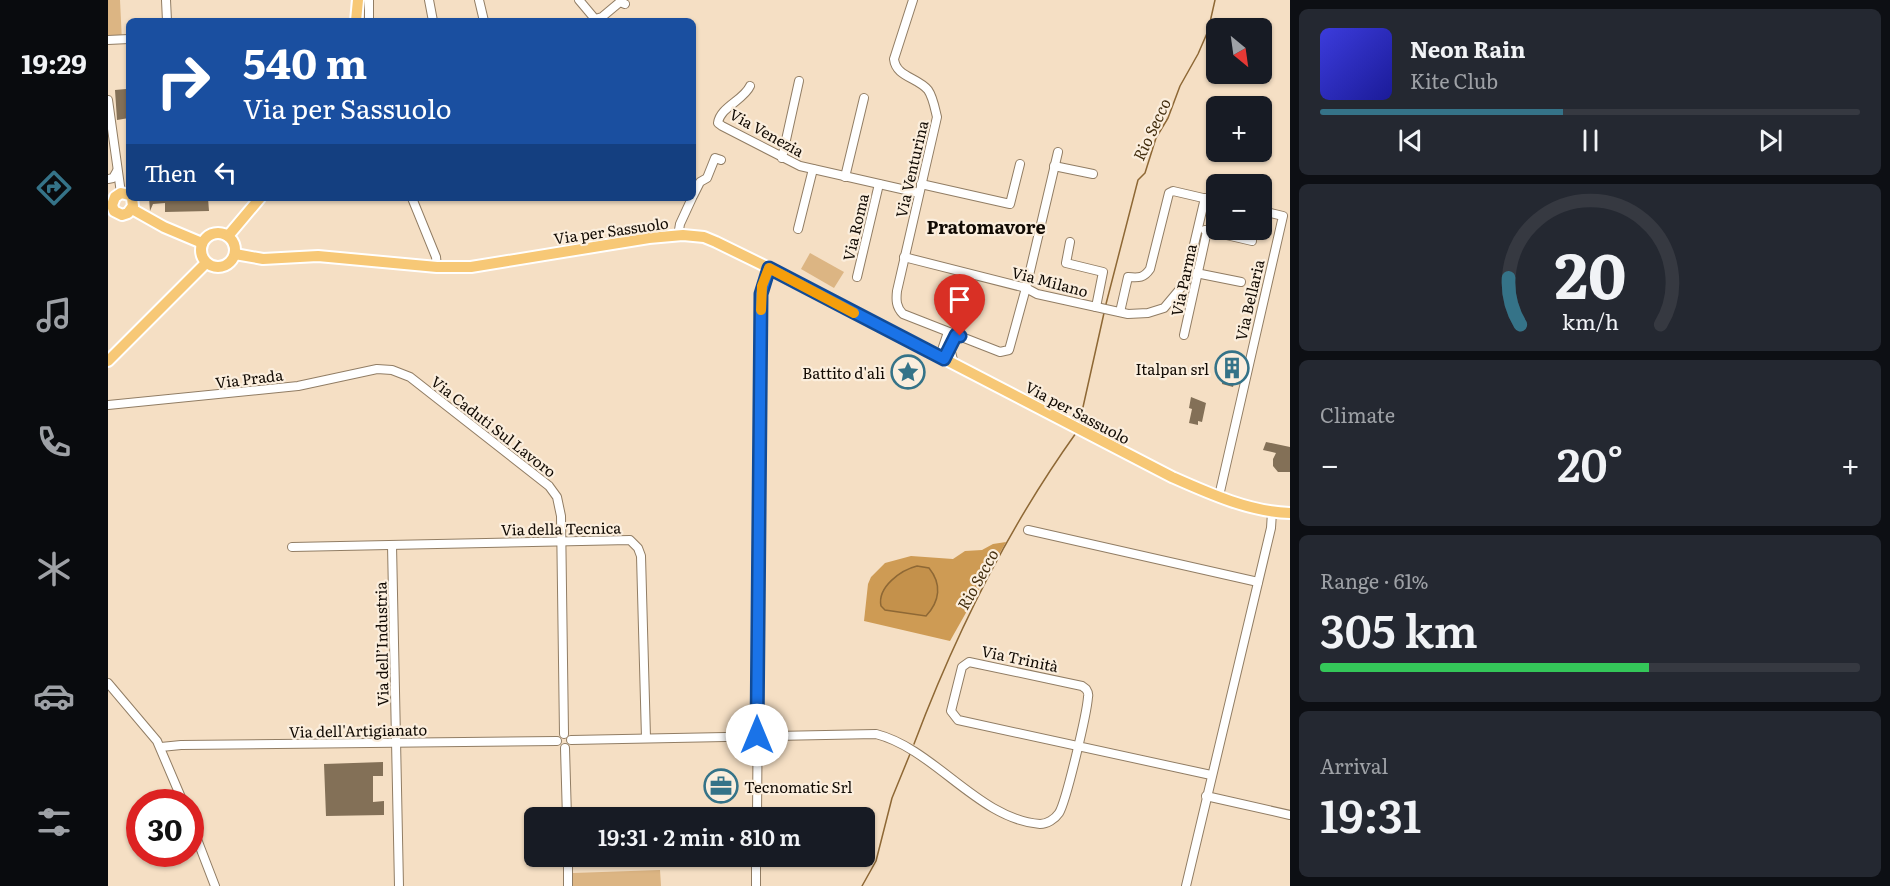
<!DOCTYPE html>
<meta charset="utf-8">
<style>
body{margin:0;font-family:Literata,serif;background:#242831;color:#f1f3f6;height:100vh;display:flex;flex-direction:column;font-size:22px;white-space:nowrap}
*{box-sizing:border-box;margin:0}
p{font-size:20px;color:#9ea1a6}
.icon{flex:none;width:33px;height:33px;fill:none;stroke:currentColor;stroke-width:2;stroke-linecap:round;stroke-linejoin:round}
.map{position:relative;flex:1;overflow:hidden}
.side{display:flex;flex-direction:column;gap:9px;padding:9px;background:#0d0f14;width:600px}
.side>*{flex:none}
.hud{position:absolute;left:18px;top:18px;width:570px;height:183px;border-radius:9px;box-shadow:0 2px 4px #0004;background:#1a4fa0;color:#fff;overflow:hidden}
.needle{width:39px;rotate:151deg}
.controls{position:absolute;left:1098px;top:18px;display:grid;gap:12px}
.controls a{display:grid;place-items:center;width:66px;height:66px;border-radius:9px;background:#171b24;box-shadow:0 2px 4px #0004;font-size:30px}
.speed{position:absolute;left:18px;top:789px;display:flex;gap:12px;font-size:30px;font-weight:700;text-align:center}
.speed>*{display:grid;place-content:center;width:78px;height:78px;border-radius:50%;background:#171b24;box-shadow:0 2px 4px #0004;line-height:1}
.speed .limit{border:9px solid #d22;background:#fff;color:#111}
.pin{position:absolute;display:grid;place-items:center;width:51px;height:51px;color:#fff;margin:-62px -26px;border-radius:50% 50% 50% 0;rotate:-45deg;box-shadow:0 0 6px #0007}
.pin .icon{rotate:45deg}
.me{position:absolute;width:66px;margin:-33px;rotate:0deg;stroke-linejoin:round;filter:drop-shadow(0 0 4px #0008)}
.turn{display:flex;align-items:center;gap:21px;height:126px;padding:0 18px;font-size:27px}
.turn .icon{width:78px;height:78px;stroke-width:2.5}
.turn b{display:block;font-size:42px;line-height:51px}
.then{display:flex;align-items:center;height:57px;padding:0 18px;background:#0003;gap:12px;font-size:22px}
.big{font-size:45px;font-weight:600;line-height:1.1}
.side .tile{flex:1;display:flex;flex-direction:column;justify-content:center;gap:9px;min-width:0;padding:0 21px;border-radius:9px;background:#242831}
.side .dial{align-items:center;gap:0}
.dial svg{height:156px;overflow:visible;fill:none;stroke:#363941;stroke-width:7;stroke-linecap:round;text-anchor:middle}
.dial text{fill:#f1f3f6;stroke:none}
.song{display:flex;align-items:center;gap:18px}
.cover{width:72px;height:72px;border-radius:9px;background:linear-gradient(135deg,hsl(240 70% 55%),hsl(240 70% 35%))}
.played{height:6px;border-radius:3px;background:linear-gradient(90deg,#357388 45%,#363941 45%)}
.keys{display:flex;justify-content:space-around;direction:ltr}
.heat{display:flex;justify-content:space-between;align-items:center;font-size:33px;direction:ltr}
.charge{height:9px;border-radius:4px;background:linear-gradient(90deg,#34c759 61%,#363941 0)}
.trip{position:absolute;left:416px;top:807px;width:351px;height:60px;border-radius:9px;background:#171b24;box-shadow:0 2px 4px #0004;font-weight:600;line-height:60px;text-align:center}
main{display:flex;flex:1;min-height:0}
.menu{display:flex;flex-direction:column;width:108px;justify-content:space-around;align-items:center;background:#090b0e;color:#9ea1a6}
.menu .icon{width:42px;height:42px}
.menu .selected{color:#357388}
.menu b{font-size:27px;color:#f1f3f6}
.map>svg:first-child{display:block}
</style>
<main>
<nav class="menu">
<b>19:29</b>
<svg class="icon selected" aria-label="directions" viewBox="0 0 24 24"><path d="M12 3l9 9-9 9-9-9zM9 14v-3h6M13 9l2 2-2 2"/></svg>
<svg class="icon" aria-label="music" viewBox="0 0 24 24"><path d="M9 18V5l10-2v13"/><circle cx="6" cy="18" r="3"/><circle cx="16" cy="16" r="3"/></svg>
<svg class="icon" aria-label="phone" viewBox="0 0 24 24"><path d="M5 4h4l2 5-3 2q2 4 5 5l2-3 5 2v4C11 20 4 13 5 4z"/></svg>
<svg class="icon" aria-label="climate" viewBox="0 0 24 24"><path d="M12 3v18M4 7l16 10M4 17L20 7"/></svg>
<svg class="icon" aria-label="car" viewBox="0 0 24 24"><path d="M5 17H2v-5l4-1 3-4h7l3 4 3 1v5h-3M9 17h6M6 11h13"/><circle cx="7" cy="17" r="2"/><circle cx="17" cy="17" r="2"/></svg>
<svg class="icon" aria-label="filters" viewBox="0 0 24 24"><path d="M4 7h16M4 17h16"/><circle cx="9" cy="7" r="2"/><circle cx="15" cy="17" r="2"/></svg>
</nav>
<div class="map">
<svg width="1182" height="886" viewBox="0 0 1182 886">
<rect width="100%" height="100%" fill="#f5dfc4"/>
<g fill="#dcb583">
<path d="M0 0H12L14 42 0 43Z"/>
<path d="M702 253 736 272 726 288 693 269Z"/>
<path d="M552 870 553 886H465V873Z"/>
</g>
<path fill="#ce9b54" d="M898 542 842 641 756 621 760 584 763 577 777 563 803 556 845 559 857 551 874 550 885 544Z"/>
<path fill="#c4914b" stroke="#8e6835" stroke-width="1.5" d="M809 566 821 568C834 584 832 601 818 616L777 610 773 606C769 587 793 570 809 566Z"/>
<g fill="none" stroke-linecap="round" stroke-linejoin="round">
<g stroke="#8e6835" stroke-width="1.5">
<path d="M998 304 1030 180 1037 173 1048 138 1060 118 1072 86 1090 54 1100 31 1107 0"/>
<path d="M973 416 996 313"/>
<path d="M806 744C847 635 900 528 968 433"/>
<path d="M754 886 768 861 784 798 802 754"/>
</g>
</g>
<g fill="#837057">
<path d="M18 89 19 94 21 93V118L9 120 7 90Z"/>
<path d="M41 198H100L101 211 57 212V203L45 204 42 211Z"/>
<path d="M1120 356 1132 359 1125 387 1114 384Z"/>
<path d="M1083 397 1098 403 1094 422 1090 421V425L1081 423 1084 409 1081 408Z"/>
<path d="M1158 442 1182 447V472H1170L1165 466V459L1168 453 1155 450Z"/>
<path d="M275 762V776H265V802L276 801V815L218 816 216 764Z"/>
</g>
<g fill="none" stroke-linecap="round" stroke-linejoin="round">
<defs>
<g id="minor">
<path d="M58 0 59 21"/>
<path d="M261 0V21"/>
<path d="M321 0 325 21"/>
<path d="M371 0 376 21"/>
<path d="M471 0 487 19 494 17 512 2 517 4"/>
<path d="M805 0 786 59C788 77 809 77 820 90 825 97 827 109 829 117L789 291C788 300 788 307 795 314L892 352 901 350 918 288 950 152"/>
<path d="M0 40 21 39"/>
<path d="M642 86C636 100 612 107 610 123L614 126 692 166 811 193"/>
<path d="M0 100 13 193"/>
<path d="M674 158 691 81"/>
<path d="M946 166 985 174"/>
<path d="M737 177 756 98"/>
<path d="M0 179 5 178 9 171"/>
<path d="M813 184 902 204 912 164"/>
<path d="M585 196 592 182 599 178 607 158 613 160"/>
<path d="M304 198 328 257 329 267"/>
<path d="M690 229 705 169"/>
<path d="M1097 230 1144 241"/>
<path d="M570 236 572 224 584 198"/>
<path d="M962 242 958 263 995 272 988 307"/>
<path d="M796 257 918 288 929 294 1020 314 1040 313 1056 308 1077 283 1097 198"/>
<path d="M1088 273 1133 282"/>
<path d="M749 277 771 184"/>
<path d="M1012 312 1020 277C1031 278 1036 278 1042 269L1061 193 1065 191 1108 201"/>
<path d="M1076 335 1099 231"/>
<path d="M832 356 840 332"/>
<path d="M846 364 842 348 848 335"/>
<path d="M0 405 190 386 269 369 284 370 302 377 441 486 449 497 453 516 456 734"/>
<path d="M1111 496 1175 216 1154 211"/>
<path d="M920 530 1150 582"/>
<path d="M284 545 291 886"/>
<path d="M184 547 522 540 530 548 533 556 538 738"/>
<path d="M0 683 49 741 75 802"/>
<path d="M463 740 768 734C827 749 870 819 932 824 939 824 947 819 951 813 958 802 979 713 980 697 981 693 980 692 978 689L974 686 861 662 854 667 843 711 850 720 1103 775"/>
<path d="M53 747 73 745 449 741"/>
<path d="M457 748 459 818"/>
<path d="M1098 796 1182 815"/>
<path d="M649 818 653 294 661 268"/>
<path d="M82 821 107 886"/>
<path d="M460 856V886"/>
<path d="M648 886V856"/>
<path d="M1078 886 1163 528 1164 512"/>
</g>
<g id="major">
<path d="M248 21 250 0"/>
<path d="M21 195 13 193 7 197 4 205 6 211 14 215 20 213 25 206 24 198"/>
<path d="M24 209 56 227 94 243"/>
<circle cx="110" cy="250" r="17"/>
<path d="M120 236 152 198"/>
<path d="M127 254 155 259 210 256 329 267H363L541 238 575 235 596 237 608 242 661 268 1064 477C1100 493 1142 512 1182 513"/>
<path d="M0 361 98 263"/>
</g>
</defs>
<use href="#minor" stroke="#917d64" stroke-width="10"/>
<use href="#major" stroke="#fff" stroke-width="14"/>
<use href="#minor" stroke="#fff" stroke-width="8"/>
<use href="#major" stroke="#f7c876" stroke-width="10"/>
</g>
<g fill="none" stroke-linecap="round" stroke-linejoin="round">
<defs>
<path id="route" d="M649 735 653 294 661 268 836 359 848 335 852 336"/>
</defs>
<use href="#route" stroke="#114b97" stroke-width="15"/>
<use href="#route" stroke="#1a73e8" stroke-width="10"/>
<path stroke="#f59e0b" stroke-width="10" d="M653 310 654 286 661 268 746 313"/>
</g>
<defs>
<symbol id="building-ring" viewBox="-11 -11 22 22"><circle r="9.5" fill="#fbeedd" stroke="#357388" stroke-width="1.5"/><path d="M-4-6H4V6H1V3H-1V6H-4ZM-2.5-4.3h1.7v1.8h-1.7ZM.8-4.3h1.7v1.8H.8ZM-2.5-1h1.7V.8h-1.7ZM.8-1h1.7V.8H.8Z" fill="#357388"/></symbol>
<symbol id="sight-ring" viewBox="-11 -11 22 22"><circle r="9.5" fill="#fbeedd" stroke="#357388" stroke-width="1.5"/><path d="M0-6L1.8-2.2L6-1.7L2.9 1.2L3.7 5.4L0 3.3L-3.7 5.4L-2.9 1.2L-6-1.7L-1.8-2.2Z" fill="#357388"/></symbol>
<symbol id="office-ring" viewBox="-11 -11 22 22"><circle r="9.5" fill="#fbeedd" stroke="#357388" stroke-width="1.5"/><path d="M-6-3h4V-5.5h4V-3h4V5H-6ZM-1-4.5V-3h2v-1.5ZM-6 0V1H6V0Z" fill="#357388"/></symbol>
</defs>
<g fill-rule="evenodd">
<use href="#building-ring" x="1105" y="349" width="38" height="38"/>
<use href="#sight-ring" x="781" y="353" width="38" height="38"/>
<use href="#office-ring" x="594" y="767" width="38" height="38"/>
</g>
<g text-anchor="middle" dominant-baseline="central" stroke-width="4.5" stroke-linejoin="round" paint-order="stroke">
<g font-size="15" fill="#110a03" stroke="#fbeedd">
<text transform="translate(659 132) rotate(29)">Via Venezia</text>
<text transform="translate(803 169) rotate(-77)">Via Venturina</text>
<text transform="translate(747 227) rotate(-77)">Via Roma</text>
<text transform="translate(503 230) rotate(-8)">Via per Sassuolo</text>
<text transform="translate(1075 280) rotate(-78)">Via Parma</text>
<text transform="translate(942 281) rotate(15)">Via Milano</text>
<text transform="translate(1141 300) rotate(-77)">Via Bellaria</text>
<text transform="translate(141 378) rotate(-7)">Via Prada</text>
<text transform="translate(970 412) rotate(28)">Via per Sassuolo</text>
<text transform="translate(386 426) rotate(38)">Via Caduti Sul Lavoro</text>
<text transform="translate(453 528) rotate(-1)">Via della Tecnica</text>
<text transform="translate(273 644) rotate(-91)">Via dell’Industria</text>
<text transform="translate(912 658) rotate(12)">Via Trinità</text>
<text transform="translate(250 730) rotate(-1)">Via dell'Artigianato</text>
</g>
<g font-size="15" fill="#110a03" stroke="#fbeedd" text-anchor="end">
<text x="1101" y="368">Italpan srl</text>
<text x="777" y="372">Battito d'ali</text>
<text x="636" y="786" text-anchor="start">Tecnomatic Srl</text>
</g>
<g font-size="16" font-style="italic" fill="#422d0d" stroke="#fbeedd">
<text transform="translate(1043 129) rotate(-65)">Rio Secco</text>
<text transform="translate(869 579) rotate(-61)">Rio Secco</text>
</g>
<g font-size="18" font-weight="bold" fill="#110a03" stroke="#fbeedd">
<text x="878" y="226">Pratomavore</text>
</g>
</g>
</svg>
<div class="controls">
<a><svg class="needle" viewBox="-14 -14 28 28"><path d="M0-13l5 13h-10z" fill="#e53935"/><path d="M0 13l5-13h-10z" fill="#9ea1a6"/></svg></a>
<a>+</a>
<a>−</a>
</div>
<div class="speed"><div class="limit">30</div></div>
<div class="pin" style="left:852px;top:336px;background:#d93025"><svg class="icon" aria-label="arrive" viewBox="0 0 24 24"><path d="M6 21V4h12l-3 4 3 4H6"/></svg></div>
<svg class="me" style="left:649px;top:735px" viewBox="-20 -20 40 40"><circle r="19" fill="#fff"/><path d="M0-13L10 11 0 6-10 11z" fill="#1a73e8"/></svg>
<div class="trip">19:31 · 2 min · 810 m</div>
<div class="hud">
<div class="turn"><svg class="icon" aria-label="right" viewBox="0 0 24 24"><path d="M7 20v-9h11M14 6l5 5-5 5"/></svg><div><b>540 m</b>Via per Sassuolo</div></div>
<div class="then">Then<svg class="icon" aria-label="left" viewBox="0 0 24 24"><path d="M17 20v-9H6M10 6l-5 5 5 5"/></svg></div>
</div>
</div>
<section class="side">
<div class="tile">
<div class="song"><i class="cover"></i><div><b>Neon Rain</b><p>Kite Club</p></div></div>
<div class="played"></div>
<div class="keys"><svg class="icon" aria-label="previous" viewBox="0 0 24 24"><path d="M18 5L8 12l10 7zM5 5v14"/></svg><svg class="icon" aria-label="pause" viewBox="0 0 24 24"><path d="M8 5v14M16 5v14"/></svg><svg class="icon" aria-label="next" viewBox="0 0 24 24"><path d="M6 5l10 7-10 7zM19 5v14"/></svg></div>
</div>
<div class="tile dial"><svg viewBox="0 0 100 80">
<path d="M14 69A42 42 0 1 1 86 69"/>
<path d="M14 69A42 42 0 0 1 8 45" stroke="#357388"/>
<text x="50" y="56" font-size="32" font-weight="700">20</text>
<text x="50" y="72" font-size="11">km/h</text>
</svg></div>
<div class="tile"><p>Climate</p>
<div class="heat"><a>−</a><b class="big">20°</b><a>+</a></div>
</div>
<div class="tile"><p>Range · 61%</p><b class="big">305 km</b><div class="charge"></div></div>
<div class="tile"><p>Arrival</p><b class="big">19:31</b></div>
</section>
</main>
